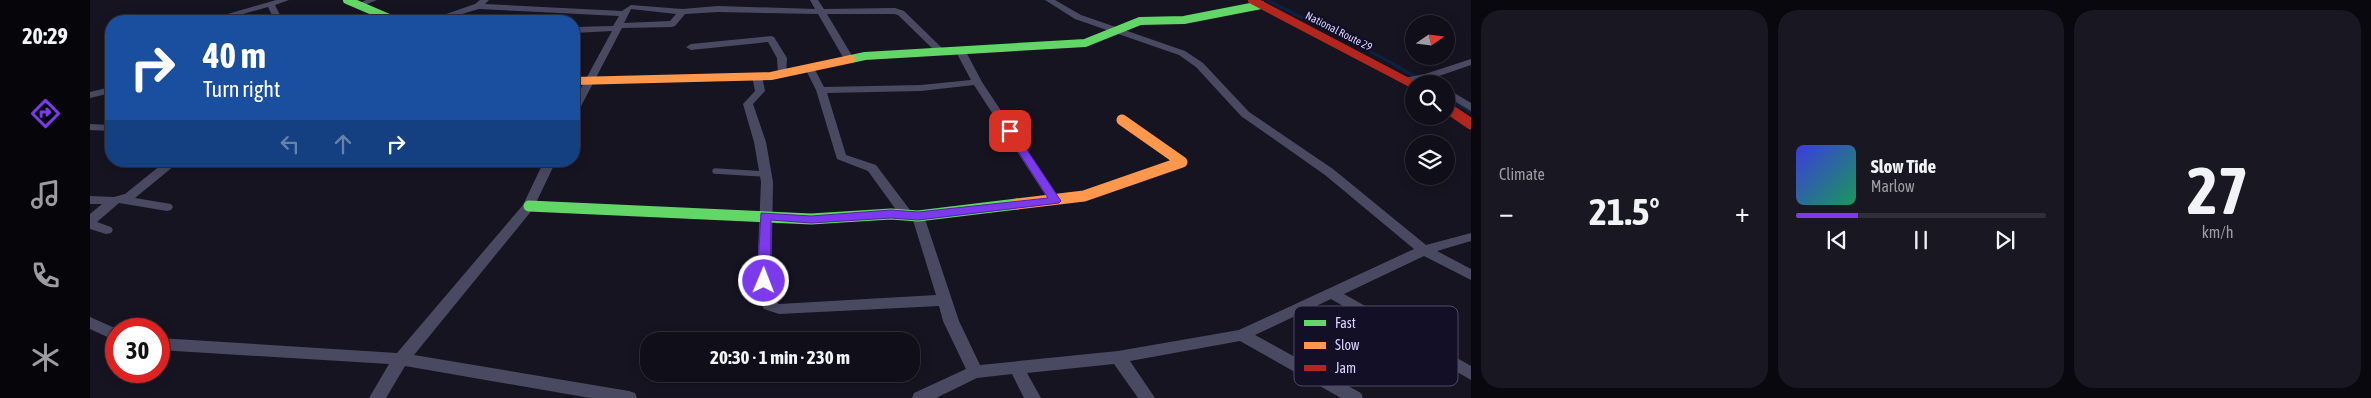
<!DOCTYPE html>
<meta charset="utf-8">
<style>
body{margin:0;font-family:"Asap Condensed",sans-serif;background:#191822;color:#f1f3f6;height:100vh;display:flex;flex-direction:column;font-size:19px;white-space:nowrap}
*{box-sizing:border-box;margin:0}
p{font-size:16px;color:#9c9ca2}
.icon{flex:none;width:28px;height:28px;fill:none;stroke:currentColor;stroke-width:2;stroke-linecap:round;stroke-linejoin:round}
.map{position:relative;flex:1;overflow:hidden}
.drawer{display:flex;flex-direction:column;gap:10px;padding:10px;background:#09080e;width:900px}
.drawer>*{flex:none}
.banner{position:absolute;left:15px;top:15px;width:475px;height:152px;border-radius:20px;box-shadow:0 2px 12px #0003,0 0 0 1px #302f38;background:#1a4fa0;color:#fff;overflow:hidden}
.needle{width:32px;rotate:76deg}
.controls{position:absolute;left:1315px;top:15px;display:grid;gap:10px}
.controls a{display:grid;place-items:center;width:50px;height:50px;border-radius:50%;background:#100f19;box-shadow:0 2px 12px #0003,0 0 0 1px #302f38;font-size:25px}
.speed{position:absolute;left:15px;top:318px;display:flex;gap:10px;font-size:25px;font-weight:700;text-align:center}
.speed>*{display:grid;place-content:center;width:65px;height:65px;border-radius:50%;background:#100f19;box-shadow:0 2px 12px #0003,0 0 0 1px #302f38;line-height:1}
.speed .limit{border:8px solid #d22;background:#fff;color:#111}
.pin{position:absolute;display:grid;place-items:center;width:42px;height:42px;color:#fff;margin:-21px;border-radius:10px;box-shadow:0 2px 8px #0006}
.me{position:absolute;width:55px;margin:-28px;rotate:1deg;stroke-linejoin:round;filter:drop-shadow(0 0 4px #0008)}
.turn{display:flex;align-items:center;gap:18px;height:105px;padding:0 15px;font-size:22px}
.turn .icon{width:65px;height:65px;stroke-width:2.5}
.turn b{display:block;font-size:35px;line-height:42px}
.lanes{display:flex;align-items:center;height:48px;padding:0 15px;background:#0003;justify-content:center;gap:25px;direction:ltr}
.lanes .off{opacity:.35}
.big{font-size:38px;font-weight:700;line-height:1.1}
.drawer .card{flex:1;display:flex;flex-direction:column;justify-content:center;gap:8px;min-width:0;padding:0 18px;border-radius:20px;background:#191822}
.drawer .dial{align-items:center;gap:0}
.dial b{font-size:65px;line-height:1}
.song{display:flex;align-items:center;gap:15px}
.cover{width:60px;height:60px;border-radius:8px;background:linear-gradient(135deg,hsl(240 70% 55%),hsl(150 70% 35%))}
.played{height:5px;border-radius:2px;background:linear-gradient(90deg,#7c3aed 25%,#302f38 25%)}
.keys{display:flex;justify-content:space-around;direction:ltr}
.heat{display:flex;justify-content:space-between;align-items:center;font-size:28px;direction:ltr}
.drawer .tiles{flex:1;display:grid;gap:10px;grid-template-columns:repeat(3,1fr)}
.trip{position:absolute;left:550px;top:332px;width:280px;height:50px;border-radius:20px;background:#100f19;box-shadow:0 2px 12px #0003,0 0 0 1px #302f38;font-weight:700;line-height:50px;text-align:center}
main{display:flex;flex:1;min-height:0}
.menu{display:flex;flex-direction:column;width:90px;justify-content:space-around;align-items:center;background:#06060a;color:#9c9ca2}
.menu .icon{width:35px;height:35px}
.menu .on{color:#7c3aed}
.menu b{font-size:22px;color:#f1f3f6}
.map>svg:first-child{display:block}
</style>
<main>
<nav class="menu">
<b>20:29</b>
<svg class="icon on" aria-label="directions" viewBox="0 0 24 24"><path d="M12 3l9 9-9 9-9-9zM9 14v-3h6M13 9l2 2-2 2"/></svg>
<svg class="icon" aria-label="music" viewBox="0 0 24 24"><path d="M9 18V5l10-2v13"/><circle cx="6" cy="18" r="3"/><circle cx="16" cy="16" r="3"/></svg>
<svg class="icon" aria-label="phone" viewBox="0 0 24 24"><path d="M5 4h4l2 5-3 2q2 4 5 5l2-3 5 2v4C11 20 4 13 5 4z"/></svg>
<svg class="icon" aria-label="climate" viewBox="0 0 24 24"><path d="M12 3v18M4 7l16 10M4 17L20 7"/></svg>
</nav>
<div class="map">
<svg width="1381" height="398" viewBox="0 0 1381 398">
<rect width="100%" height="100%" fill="#161421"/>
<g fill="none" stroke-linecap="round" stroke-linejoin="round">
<g stroke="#0d2144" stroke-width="3">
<path d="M1177 0 1291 57 1338 84"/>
<path d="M1361 99 1367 103"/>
</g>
<path stroke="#0d2144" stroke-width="4.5" d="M1365 101 1381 112"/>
<path stroke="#4a4962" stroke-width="5.5" d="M625 171 675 174"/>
<g fill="#4a4962" fill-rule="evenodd">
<path d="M186 0H199L185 5 193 21H185L178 7 128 21 124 18Z"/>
<path d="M276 0H287L270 7 266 5Z"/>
<path d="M390 0H399L395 4 532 11 541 5 592 9 628 6 725 9 720 0H728L734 9 805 8 814 11 854 50 852 52H846L808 15 804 14H737L764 59 759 62 754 59 728 14 628 12 595 14 585 26 582 27 532 28 489 110 484 113V101L522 31 484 33V27L523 26 529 16 389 9 348 21H336L385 4ZM541 9 586 14 580 21 534 23Z"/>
<path d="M955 0H965L991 15 1095 51 1113 63 1159 112 1243 169 1336 245 1381 233V241L1347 251 1381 269V280L1334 256 1254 294 1381 366V380L1241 299 1165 335 1271 393 1273 398H1251L1150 341 1040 361 1065 398H1048L1024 364 937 373 951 398H934L922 374 887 378 846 398H822L824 393 876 369 853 321 849 306 689 314 674 309 666 297 671 182 664 142 653 104 665 91 662 76 664 74 667 73 672 76 675 91 663 104 676 142 683 182 681 299 689 304 846 295 822 217 812 218 778 171 747 159 726 90 715 68 717 66H723L734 87 831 85 881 80 865 50 870 47 875 50 892 82 971 201 969 204H961L884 85 831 91 737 93 756 155 786 165 823 214 828 212 834 216 869 321 890 365 1028 351 1149 330 1324 249 1235 175 1151 116 1106 67 1089 55 985 19Z"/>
<path d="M302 16 305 17V21H288Z"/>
<path d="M681 36 684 37 697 58 696 76 693 77 688 74 687 58 678 42 601 50 596 47 601 44Z"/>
<path d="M1381 59V65L1340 79 1317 83 1312 80 1314 78 1335 74Z"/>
<path d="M21 87V93L0 98V92Z"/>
<path d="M1356 88 1381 103V111L1356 96Z"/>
<path d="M0 124 21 125V131L0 130Z"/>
<path d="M76 161H90L45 198 81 204 83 207 81 210 77 211 29 203 7 222 21 227 23 230 21 233 16 234 0 229V214L12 204H0V196L24 197 35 194Z"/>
<path d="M454 161H466L443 209 324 355 539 391 545 393 547 398H500L315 366 296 398H279L299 364 69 350V338L307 353 433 205Z"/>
<path d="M0 317 27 329 26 341 0 329Z"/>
</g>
<g stroke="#63d668" stroke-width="8">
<path d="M257 0 306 21"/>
<path d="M761 59 775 56 995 43 1050 21 1094 20 1171 5"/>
</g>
<path stroke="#63d668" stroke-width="11" d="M439 206 721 219 801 214 828 216 927 204"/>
<path stroke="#ff974d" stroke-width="8" d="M484 81 681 76 761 59"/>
<path stroke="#ff974d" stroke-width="11" d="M927 204 994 196 1092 162 1032 120"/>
<path stroke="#b3261e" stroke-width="8" d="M1162 0 1324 85"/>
<path stroke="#b3261e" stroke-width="11" d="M1356 107 1381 124"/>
</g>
<path fill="#7c3aed" stroke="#51269a" d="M920 128 923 129 971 201 969 203 828 220 801 218 721 223 681 220 680 281 678 284H669L667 281 671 213 721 216 801 210 828 212 958 198 915 131Z"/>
<g text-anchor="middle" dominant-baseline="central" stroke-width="5" stroke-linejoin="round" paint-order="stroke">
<g font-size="11" fill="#d9d4ff" stroke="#130f26">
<text transform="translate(1249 31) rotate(27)">National Route 29</text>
</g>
</g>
<rect x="1204" y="306" width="164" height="80" rx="8" fill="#130f26" stroke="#4e4a67" stroke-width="1"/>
<rect x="1214" y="320" width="22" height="6" fill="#63d668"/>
<rect x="1214" y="342" width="22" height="7" fill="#ff974d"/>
<rect x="1214" y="365" width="22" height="6" fill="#b3261e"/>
<g font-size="14" fill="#d9d4ff">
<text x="1245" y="328">Fast</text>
<text x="1245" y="350">Slow</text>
<text x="1245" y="373">Jam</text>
</g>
</svg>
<div class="controls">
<a><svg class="needle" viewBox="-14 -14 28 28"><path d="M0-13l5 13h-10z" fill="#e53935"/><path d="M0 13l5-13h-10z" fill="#9c9ca2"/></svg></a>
<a><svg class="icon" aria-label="search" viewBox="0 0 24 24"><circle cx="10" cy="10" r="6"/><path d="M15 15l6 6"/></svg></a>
<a><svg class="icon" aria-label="layers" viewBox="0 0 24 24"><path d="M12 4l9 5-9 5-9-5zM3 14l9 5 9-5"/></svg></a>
</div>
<div class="speed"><div class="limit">30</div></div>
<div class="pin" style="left:920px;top:131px;background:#d93025"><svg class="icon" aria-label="arrive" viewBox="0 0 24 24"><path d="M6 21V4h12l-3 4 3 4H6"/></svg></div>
<svg class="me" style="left:674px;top:281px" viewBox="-20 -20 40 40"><circle r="17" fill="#7c3aed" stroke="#fff" stroke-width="3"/><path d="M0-11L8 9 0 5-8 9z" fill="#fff"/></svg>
<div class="trip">20:30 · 1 min · 230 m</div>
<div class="banner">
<div class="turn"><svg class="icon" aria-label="right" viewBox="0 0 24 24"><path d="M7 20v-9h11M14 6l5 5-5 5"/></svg><div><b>40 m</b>Turn right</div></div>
<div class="lanes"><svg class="icon off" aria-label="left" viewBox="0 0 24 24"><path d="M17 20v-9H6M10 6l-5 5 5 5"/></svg><svg class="icon off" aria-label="ahead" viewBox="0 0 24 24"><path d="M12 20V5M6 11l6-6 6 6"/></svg><svg class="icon" aria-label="right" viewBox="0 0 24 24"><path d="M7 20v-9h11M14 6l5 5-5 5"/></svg></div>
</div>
</div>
<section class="drawer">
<div class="tiles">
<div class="card"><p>Climate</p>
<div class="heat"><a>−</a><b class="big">21.5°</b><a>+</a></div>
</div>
<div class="card">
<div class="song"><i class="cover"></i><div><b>Slow Tide</b><p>Marlow</p></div></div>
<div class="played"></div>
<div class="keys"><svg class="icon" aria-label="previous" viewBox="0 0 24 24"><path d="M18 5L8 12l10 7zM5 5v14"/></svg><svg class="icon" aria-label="pause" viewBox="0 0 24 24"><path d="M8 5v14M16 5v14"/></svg><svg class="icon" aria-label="next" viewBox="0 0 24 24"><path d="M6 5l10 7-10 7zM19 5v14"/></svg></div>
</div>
<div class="card dial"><b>27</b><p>km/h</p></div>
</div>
</section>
</main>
